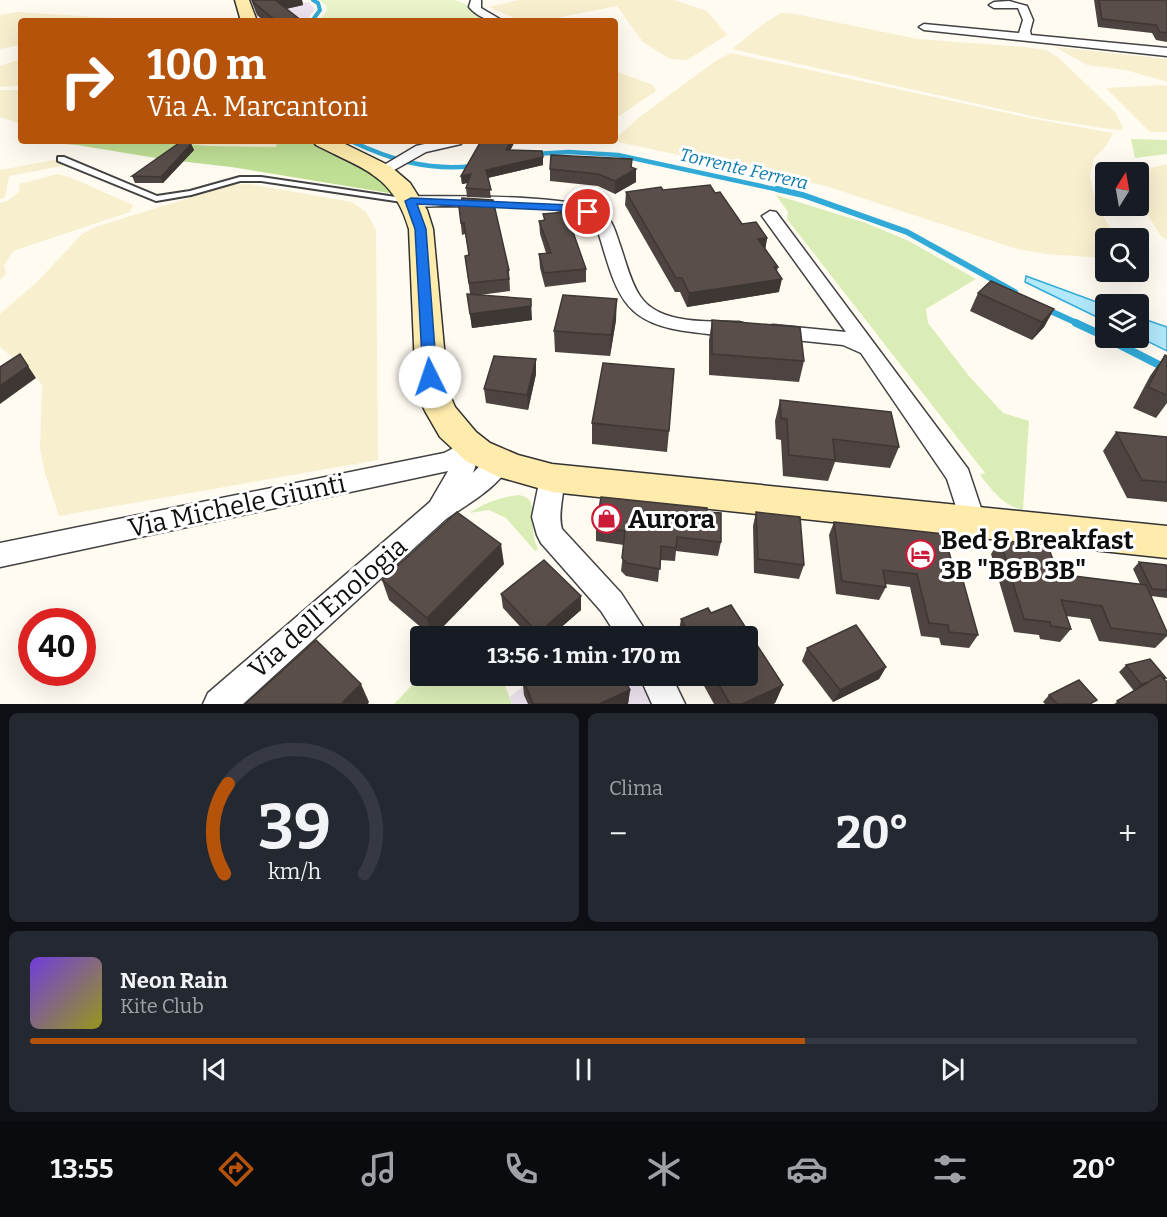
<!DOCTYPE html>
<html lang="it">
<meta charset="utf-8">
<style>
body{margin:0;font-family:Bitter,serif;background:#242831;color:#f1f3f6;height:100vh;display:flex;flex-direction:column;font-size:22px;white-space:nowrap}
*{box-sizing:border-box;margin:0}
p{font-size:20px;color:#9ea1a6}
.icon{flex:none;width:33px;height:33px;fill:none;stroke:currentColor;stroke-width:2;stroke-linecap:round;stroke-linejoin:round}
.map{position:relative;height:704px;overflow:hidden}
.drawer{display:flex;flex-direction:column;gap:9px;padding:9px;background:#0d0f14;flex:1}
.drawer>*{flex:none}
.hud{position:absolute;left:18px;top:18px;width:600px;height:126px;border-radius:6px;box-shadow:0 6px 24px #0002;background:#b45309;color:#fff;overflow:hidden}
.needle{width:39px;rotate:11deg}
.tools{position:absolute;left:1095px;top:162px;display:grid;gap:12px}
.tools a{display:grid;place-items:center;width:54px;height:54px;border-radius:6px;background:#171b24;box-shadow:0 6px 24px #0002;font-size:30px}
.speed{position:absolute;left:18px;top:608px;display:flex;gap:12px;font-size:30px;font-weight:700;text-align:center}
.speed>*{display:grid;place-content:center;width:78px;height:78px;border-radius:50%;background:#171b24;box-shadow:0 6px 24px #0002;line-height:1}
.speed .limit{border:9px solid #d22;background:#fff;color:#111}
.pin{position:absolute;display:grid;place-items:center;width:51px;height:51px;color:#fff;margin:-26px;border:3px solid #fff;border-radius:50%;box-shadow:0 2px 6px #0007}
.me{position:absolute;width:66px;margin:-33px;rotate:356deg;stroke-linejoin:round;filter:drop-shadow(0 0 4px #0008)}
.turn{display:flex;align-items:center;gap:21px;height:126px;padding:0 30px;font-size:27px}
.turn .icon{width:78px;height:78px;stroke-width:2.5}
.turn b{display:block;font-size:42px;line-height:51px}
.big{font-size:45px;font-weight:700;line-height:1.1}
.drawer .card{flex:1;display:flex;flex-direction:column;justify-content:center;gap:9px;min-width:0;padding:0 21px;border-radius:9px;background:#242831}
.drawer .dial{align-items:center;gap:0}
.dial svg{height:156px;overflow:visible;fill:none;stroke:#363941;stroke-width:7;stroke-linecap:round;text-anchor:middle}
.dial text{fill:#f1f3f6;stroke:none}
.song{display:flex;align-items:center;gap:18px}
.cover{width:72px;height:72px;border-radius:9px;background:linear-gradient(135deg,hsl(260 70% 55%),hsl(60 70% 35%))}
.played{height:6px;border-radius:3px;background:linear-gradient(90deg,#b45309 70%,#363941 70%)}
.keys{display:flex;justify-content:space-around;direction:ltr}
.heat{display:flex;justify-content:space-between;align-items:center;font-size:33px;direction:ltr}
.drawer .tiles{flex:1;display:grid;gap:9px;grid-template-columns:1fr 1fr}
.card:last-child{grid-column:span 2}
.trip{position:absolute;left:410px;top:626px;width:348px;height:60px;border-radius:6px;background:#171b24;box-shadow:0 6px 24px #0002;font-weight:700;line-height:60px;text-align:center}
.dock{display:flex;height:96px;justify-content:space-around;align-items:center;background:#090b0e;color:#9ea1a6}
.dock .icon{width:42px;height:42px}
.dock .active{color:#b45309}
.dock b{font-size:27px;color:#f1f3f6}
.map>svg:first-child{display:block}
</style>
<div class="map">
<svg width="1167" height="704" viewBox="0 0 1167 704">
<rect width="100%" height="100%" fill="#fffbf1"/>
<g fill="#ece3ee">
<path d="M308 2 315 9 306 21H256L253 12Z"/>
<path d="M537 675H637L652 704H512L510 697Z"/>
</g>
<g fill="#f8efcf">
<path d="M519 0H674L707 11 727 35 687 60 670 59 643 42 617 6 541 21H521L489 7Z"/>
<path d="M17 12 96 17 153 21H21V45L0 49V15Z"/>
<path d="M781 13 795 14 918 39 1025 47 1046 50 1059 58 1115 112 1123 128 1121 130 1102 128 1040 118 732 49 766 22Z"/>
<path d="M1055 47 1167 59V82L1126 70 1087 65Z"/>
<path d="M731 53 1035 119 1113 133 1106 146 1094 158 1090 176 1096 204 1116 238H1106L1105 258 1046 254 1017 249 826 186 613 141 638 118 717 60Z"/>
<path d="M14 61H21V86L0 87V66Z"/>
<path d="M615 71 653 85 656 91 615 119Z"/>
<path d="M1163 85 1167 86V132H1150L1106 88Z"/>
<path d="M0 90H21V124L0 117Z"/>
<path d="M158 141H277L276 147 208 146Z"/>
<path d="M54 160 72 164 9 176 5 198 0 199V170Z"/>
<path d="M1167 164V240L1161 236 1139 201 1138 172H1135Z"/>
<path d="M58 174 72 178 133 205 130 212 13 251 4 265 6 274 0 280V203L7 201 20 191 19 184Z"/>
<path d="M250 184 352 202 366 212 376 230 378 460 59 516 45 473 40 449 42 385 36 377 0 347V314L37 282 82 234 98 226 231 185Z"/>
</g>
<g fill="#daedb7">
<path d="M1131 139 1167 140V154L1135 158Z"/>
<path d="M776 195 866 223 909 241 976 279 926 309 928 323 969 376 1003 413 1029 421 1023 510C1002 505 993 491 980 475L985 473 787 219 788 212Z"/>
<path d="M519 495C524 496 529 498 531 503 535 518 530 534 538 549L535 551 506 518 489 510 469 513C485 503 500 497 519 495Z"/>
<path d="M422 675H501L512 704H394Z"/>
</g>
<path fill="#bfdf95" d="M27 141H158L208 146 276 147 277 141C288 141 304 138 315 142 340 152 376 175 395 194L231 167 162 159 77 145Z"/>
<path fill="#eaf4ca" d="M319 0H454C468 3 480 14 493 21H319L327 10 326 5Z"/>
<g fill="#b1e8fb" stroke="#32aad8" stroke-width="1.5">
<path d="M1026 276 1105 305V321L1025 282Z"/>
<path d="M1138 317 1167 327V351L1139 337Z"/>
</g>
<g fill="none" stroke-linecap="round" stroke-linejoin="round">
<path stroke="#32aad8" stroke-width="4" d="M312 21 320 10 318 3 313 0"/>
<g stroke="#32aad8" stroke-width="4.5">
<path d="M351 141C391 160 428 171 473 166"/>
<path d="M534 154 569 152 618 155 784 191"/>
</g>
<g stroke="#32aad8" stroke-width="6">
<path d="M777 189 803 195 907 232 1015 292"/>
<path d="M1046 309 1079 324"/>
</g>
<g stroke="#32aad8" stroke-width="8">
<path d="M1076 323 1106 337"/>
<path d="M1106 338 1167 369"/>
</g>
<defs>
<path id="lane" d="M58 157H64L157 196 190 191 240 177H261L409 199 413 201 409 203 261 181H240L191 195 156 201 58 161Z"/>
<g id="street">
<path d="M471 0H481V8L503 21C490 21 478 18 469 7Z"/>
<path d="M1009 1 1027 6 1033 20 1030 31 1031 35 1167 48V56L924 30 919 27 924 24 1019 33 1023 20 1018 8H994L989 5 994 2Z"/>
<path d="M437 141H463L461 144 426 152 387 174H377L374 171 416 146Z"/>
<path d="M411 196C452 197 572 193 603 213 613 220 616 234 620 245 626 262 630 281 640 296 659 325 709 321 739 322L746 324 749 329 746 334C730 338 709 334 692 332 626 324 618 299 601 241 598 232 596 223 587 218 554 203 484 207 446 206 433 206 418 208 405 204L403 201Z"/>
<path d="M770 211 776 212 968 469 985 520 981 528 972 531 963 528 947 479 861 353 843 345 766 337 763 332 766 327 773 325 846 332 762 216Z"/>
<path d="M470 438 478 441 482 447 473 473C484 462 492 451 508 456L511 463C498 488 469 503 446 519L243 704H203L208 693 430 502 448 471 0 567V543L444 453C454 449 460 441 470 438Z"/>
<path d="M552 468 561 471C569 486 556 509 562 529L621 593 649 636H617L601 611 541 543 537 535 532 517 540 478 543 471Z"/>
<path d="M639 675H671L685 704H652Z"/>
</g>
<g id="secondary">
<path d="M235 0H249L257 21H241Z"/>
<path d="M313 141H339L390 166 410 183 427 210 433 229 448 391 455 407 476 432 490 443 518 455 552 464 1167 526V558L552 492 499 477 466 461 440 437 425 411 416 391 409 229C393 174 362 169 316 145Z"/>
</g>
</defs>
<use href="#lane" stroke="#424242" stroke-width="4"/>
<use href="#street" stroke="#424242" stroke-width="3"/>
<use href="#secondary" stroke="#313131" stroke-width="3"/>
<use href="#lane" fill="#fff" fill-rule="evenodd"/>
<use href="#street" fill="#fff" fill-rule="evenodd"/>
<use href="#secondary" fill="#ffecac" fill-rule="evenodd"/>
</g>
<g fill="#4d4340">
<path d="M251 0H302L303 5 286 9 302 21H264L257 15Z"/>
<path d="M1094 0H1167V42L1156 40 1152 33 1098 27Z"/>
<path d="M481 141H515L510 151 543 165 488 178 491 198 467 197 466 188 468 183 462 184 461 176Z"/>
<path d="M191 144 194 150 163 183H135L132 176Z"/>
<path d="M631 167 636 182 615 194 598 186 550 181V169Z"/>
<path d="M663 190 715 193 742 224 767 238 765 249 778 267 777 271 779 292 687 307 680 292H675L625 205 626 192Z"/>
<path d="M459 207 509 270 510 291 480 295 532 320 472 328 467 294H470L465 256 469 255 465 234 462 235Z"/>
<path d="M543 214 586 269V282L545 287 540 268 539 254 546 253 540 234 539 221 544 220Z"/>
<path d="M978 293 1054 309 1044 327 1032 340 970 311Z"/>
<path d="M616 320 610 356 555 352 554 331Z"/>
<path d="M712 320 804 361 799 382 709 375V340Z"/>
<path d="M1165 355 1167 356V403L1156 418 1133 408 1150 376Z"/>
<path d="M536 359V374L528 410 486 403 484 389Z"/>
<path d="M780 400 899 447 890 468 835 462 828 481 783 476 781 440 776 439 775 421Z"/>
<path d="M592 423 669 431 667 452 592 444Z"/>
<path d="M1116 432 1167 437V502L1127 498 1103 451Z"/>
<path d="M707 512 721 542 718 556 676 551 675 561 660 560 658 582 626 576 621 571 624 545 596 541V528Z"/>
<path d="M756 512 804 565 799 579 754 573 753 526Z"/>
<path d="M834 522 956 577 978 635 969 648 941 645 939 638 921 636 910 587 885 584 886 587 879 600 836 594 829 535Z"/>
<path d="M1000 540 1058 574 1140 584 1133 569 1139 562 1167 568V598L1151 596 1167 632V636L1155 648 1099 641 1090 619 1066 616 1071 629 1060 642 1040 639 1039 635 1014 632 991 554Z"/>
<path d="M504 564 434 636H431L389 600 382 580Z"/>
<path d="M501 594 581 610 551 636H529L503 608Z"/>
<path d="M731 605 783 685 775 703 773 704H714L698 675H747V636H678L681 619 708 608 711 613Z"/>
<path d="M807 648 886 667 879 679 833 702 802 661Z"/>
<path d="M1126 665 1166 678 1164 679 1167 704H1114L1136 690 1134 691 1119 672Z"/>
<path d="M522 676 630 690 628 704H528L524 695Z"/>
<path d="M1049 695 1093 704H1045L1043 702Z"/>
</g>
<g fill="#3e3734">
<path d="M273 0H302L303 5 276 11Z"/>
<path d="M511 141H515L506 158V150Z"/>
<path d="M191 144 194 150 163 183 161 177Z"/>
<path d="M543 157V165L487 178 486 170Z"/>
<path d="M636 169V182L615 194V181Z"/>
<path d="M471 174 472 182 462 184 461 176Z"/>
<path d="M767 238 765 252 758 239Z"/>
<path d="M782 279 779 292 687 307 689 293Z"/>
<path d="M531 299 532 320 472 328 470 314Z"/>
<path d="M617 299 616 320 610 356 611 335Z"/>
<path d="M1054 309 1044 327 1032 340 1042 322Z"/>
<path d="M536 359V374L528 410 527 395Z"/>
<path d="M28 366 36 378 0 404V386Z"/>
<path d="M501 544 504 564 434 636H432L427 618Z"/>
<path d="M581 596V610L551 636H538V633Z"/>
<path d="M886 667 879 679 833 702 840 690Z"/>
<path d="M1166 678 1158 684 1134 691 1141 684Z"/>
<path d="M361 684 369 702 368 704H341Z"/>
<path d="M783 685 775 703 773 704H742Z"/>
<path d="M630 690 628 704H599Z"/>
</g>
<g fill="#594e4a" stroke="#3e3734" stroke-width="1.5">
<path d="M253 0H275L302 21H276L253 2Z"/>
<path d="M1099 0H1167V33L1160 32 1156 25 1102 19Z"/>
<path d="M182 141H189L191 144 161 177 132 176Z"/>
<path d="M481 141H511L506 150 542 151 543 157 486 170 491 190 466 188 471 174 461 176Z"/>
<path d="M551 155 632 159 631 167 636 169 615 181 598 174 550 169Z"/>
<path d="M710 185 715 193 720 192 742 224 756 222 767 238 758 239 778 267H774L782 279 689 293 682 278H676L626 192 661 187 663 190Z"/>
<path d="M462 198 493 200 509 270H507L509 279 469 283 465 256 469 255 464 223H461L459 207Z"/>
<path d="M566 212 586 269 544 273 539 254 551 253 539 221 545 220 543 214Z"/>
<path d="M991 281 1054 309 1042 322 978 293Z"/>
<path d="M467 294 531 299V306L470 314Z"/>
<path d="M563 295 617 299 611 335 554 331Z"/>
<path d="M712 320 800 327 804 361 712 354Z"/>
<path d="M20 354 28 366 0 386V367Z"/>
<path d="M1165 355 1167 356V395L1148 387Z"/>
<path d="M494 356 536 359 527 395 484 389Z"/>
<path d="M603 363 674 369 669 431 592 423Z"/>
<path d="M780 400 891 412 899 447 833 439 835 460 789 455 787 419 781 418Z"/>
<path d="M1116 432 1167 437V482L1142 480Z"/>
<path d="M601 497 707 508V512L721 513V542L677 537 676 548 661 546 660 569 627 563 622 558 625 531 596 528Z"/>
<path d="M457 512 501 544 427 618 382 580Z"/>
<path d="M756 512 800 517 804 565 758 559Z"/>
<path d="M834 522 944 534 956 577H962L978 635 949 632 948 625 929 623 917 574 883 570 886 587 842 581Z"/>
<path d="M1000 540 1048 546 1058 574 1146 585 1167 632V635L1111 628 1102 606 1061 600 1071 629 1051 626 1050 622 1024 619Z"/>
<path d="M544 560 581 596 538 633 501 594Z"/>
<path d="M1139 562 1166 565 1167 568V590L1152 589Z"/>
<path d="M731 605 783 685 742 704H730L713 675H747V636H691L681 619 708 608 711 613Z"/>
<path d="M856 625 886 667 840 690 807 648Z"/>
<path d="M316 640 361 684 341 704H245Z"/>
<path d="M1150 659 1166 678H1163L1160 675 1150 682 1141 684 1126 665Z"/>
<path d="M525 675H622L630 690 599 704H533L522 676Z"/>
<path d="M1160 675 1167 682V704H1120L1117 701Z"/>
<path d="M1079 680 1097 700 1090 704H1057L1049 695Z"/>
</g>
<path fill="#1a73e8" stroke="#114b97" stroke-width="1.5" d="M411 198 571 205 594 212 588 215 571 211 417 204 426 229 437 377 430 382 423 377 415 229 405 201Z"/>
<defs>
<symbol id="shop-ring" viewBox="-11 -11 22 22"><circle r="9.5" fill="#fff" stroke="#cb1b39" stroke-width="1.5"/><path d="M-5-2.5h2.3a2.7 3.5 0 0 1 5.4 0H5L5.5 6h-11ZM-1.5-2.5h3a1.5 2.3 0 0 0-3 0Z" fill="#cb1b39"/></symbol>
<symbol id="hotel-ring" viewBox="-11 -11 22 22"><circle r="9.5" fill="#fff" stroke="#cb1b39" stroke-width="1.5"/><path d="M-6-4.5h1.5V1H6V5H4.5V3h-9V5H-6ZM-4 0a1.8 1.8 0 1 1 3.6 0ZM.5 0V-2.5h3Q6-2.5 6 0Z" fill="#cb1b39"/></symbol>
</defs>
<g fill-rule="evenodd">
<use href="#shop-ring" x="590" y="502" width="33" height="33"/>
<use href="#hotel-ring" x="904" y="538" width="33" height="33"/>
</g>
<g text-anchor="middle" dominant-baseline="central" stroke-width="6" stroke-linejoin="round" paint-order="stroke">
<g font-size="18" font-style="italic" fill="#0d7aac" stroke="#fff">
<text transform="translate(744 169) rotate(13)">Torrente Ferrera</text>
</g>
<g font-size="26" fill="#0f0f0f" stroke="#fff">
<text transform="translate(237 506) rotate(-12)">Via Michele Giunti</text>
<text transform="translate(328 608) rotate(-41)">Via dell'Enologia</text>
</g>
<g font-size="26" font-weight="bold" fill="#0f0f0f" stroke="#fff" text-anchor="start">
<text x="628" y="519">Aurora</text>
<text x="941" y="540">Bed &amp; Breakfast<tspan x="941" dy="30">3B "B&amp;B 3B"</tspan></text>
</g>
</g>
</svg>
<div class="tools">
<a><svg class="needle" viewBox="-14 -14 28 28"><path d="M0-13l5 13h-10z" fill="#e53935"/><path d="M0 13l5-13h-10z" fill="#9ea1a6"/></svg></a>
<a><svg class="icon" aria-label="search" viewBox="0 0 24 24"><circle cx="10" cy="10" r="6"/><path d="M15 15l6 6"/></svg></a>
<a><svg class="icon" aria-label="layers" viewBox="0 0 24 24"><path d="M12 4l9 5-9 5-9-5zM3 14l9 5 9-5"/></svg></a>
</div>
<div class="speed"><div class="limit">40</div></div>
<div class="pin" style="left:588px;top:212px;background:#d93025"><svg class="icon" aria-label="arrive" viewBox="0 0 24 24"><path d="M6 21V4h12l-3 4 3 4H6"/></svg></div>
<svg class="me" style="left:430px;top:377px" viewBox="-20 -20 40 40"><circle r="19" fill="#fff"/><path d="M0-13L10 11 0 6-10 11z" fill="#1a73e8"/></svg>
<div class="trip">13:56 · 1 min · 170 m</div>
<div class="hud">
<div class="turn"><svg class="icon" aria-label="right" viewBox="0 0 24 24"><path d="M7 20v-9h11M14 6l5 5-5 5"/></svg><div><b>100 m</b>Via A. Marcantoni</div></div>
</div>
</div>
<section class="drawer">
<div class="tiles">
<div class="card dial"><svg viewBox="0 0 100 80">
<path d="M14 69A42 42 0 1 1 86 69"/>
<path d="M14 69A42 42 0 0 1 16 23" stroke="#b45309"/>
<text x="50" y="56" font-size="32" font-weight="700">39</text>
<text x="50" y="72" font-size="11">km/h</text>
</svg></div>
<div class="card"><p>Clima</p>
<div class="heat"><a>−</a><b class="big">20°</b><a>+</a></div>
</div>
<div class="card">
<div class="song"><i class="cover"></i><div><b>Neon Rain</b><p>Kite Club</p></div></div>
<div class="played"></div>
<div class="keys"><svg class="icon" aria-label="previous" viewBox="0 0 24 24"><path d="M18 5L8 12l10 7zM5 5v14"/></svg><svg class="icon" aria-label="pause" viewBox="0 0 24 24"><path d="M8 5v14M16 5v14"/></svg><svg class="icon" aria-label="next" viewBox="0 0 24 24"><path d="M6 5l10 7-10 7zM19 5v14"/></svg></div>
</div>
</div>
</section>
<nav class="dock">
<b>13:55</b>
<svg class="icon active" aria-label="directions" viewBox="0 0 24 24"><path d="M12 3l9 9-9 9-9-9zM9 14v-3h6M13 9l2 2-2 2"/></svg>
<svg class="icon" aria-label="music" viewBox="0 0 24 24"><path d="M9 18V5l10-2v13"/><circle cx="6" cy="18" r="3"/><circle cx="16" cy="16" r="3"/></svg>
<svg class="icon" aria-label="phone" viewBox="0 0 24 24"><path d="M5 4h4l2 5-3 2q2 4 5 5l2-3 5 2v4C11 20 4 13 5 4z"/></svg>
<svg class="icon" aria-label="climate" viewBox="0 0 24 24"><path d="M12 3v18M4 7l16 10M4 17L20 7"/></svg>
<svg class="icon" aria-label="car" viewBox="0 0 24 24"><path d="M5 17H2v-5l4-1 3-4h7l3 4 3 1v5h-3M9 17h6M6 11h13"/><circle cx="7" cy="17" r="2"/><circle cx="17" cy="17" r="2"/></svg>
<svg class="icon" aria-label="filters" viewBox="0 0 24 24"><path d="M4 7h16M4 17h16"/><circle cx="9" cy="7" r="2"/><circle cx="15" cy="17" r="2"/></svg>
<b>20°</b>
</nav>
